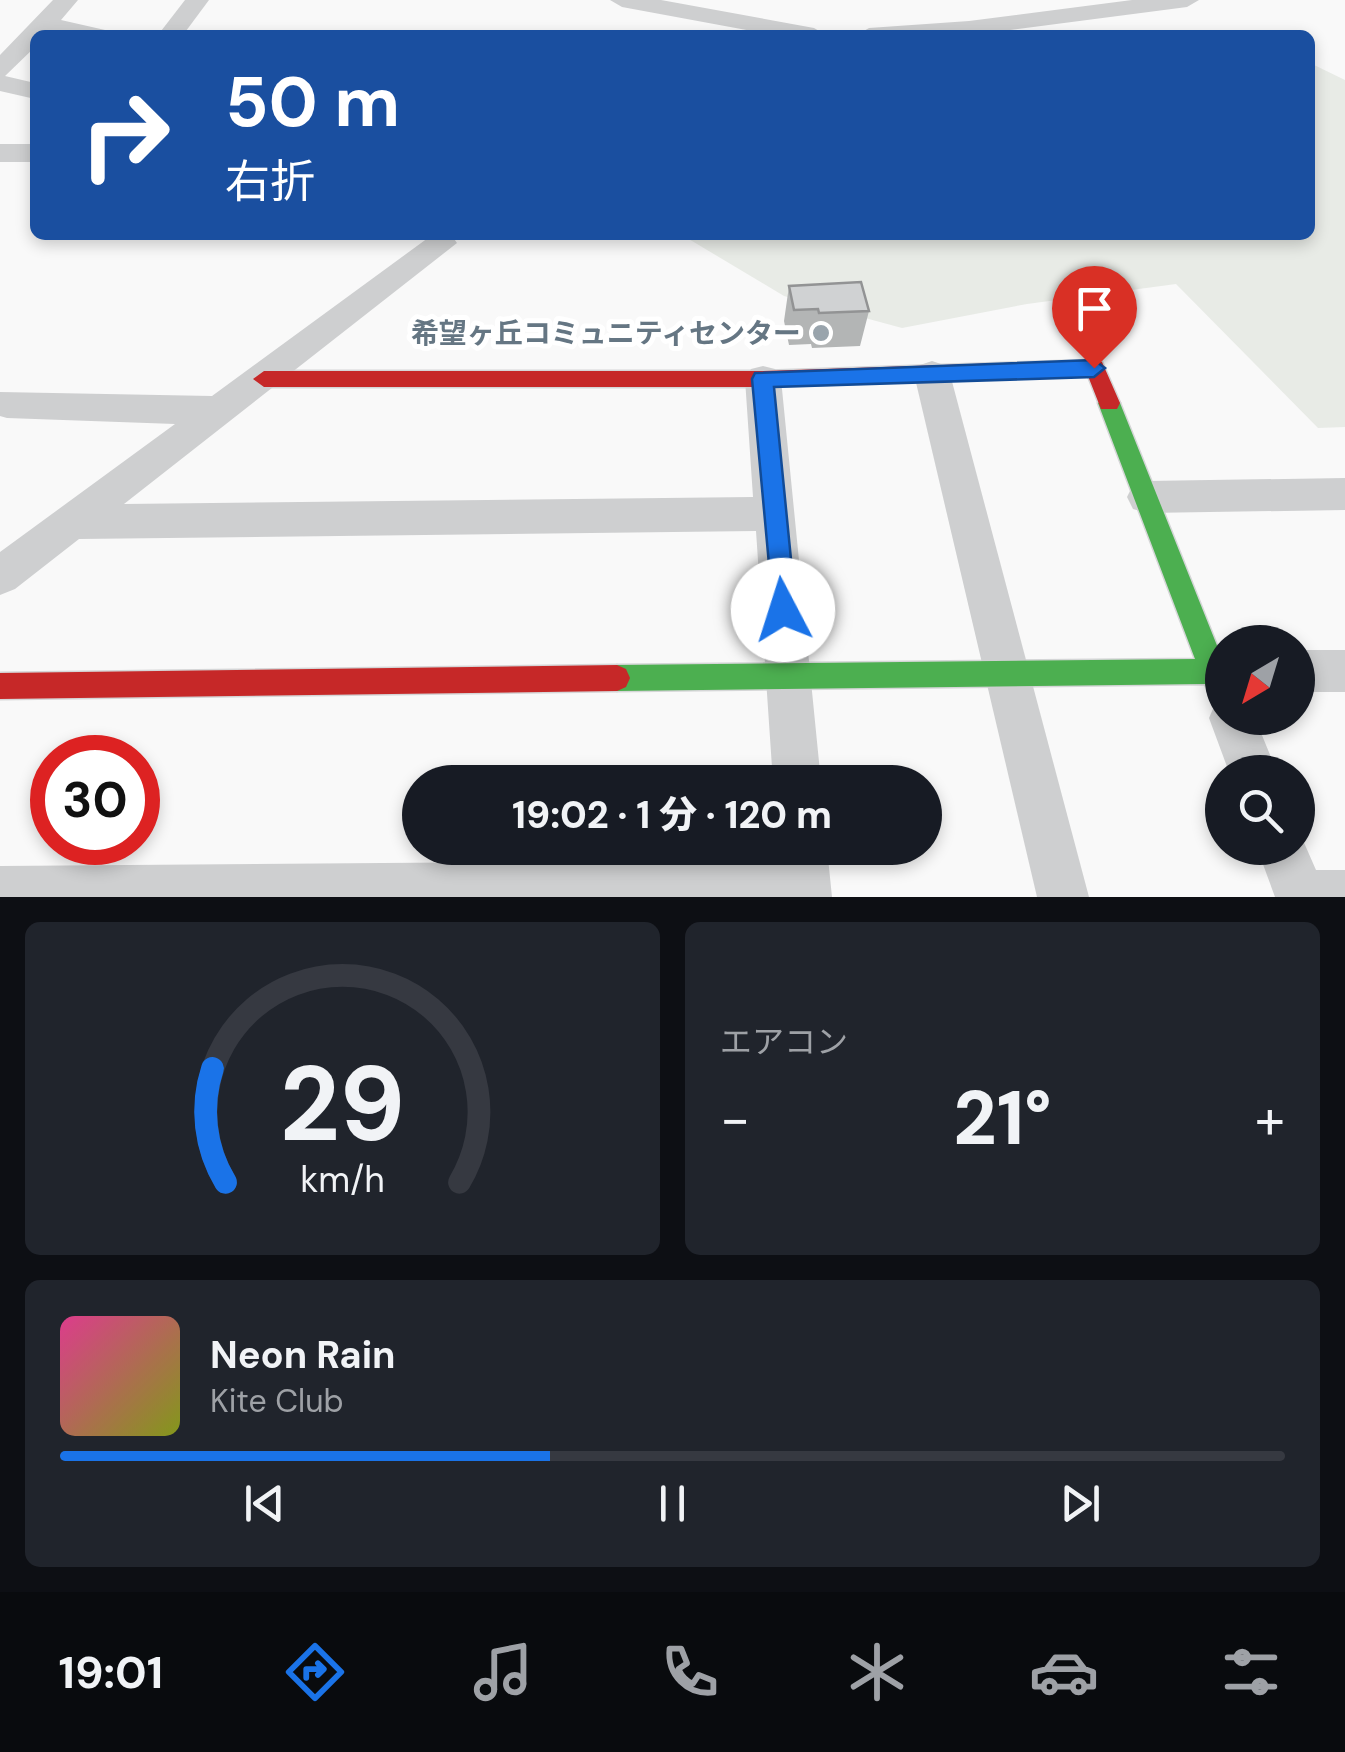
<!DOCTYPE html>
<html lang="ja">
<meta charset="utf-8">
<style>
body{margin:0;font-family:"DM Sans","Noto Sans JP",sans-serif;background:#20242c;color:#f1f3f6;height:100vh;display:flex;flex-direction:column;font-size:38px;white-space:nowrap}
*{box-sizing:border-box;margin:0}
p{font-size:32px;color:#9ea1a6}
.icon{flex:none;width:55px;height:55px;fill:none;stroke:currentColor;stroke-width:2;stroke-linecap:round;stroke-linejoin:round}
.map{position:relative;height:897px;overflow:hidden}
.drawer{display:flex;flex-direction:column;gap:25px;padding:25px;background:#0d0f14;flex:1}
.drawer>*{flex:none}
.banner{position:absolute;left:30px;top:30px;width:1285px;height:210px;border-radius:15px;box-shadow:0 5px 15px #0003;background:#1a4fa0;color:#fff;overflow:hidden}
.needle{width:65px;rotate:218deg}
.tools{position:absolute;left:1205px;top:625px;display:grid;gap:20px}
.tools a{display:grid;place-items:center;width:110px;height:110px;border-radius:50%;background:#171b24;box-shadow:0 5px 15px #0003;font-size:50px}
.speed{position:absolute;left:30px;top:735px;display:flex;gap:20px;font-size:50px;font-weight:700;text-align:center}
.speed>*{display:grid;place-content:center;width:130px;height:130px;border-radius:50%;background:#171b24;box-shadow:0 5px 15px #0003;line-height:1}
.speed .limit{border:15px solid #d22;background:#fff;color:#111}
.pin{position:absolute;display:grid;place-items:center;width:85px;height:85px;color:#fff;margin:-102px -42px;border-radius:50% 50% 50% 0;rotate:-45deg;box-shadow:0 0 10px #0007}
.pin .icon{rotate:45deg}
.me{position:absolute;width:110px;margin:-55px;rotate:355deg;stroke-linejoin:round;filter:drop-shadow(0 0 8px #0008)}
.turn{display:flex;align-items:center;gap:35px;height:210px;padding:0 30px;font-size:45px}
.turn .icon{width:130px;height:130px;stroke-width:2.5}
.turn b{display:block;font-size:70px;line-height:85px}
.big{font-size:75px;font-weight:800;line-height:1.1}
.drawer .widget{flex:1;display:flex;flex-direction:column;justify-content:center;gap:15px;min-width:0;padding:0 35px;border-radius:15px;background:#20242c}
.drawer .dial{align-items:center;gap:0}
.dial svg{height:260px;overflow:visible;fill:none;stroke:#363941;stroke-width:7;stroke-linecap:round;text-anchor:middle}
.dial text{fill:#f1f3f6;stroke:none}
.song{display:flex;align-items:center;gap:30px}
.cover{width:120px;height:120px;border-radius:15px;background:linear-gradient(135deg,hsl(330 70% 55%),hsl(70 70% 35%))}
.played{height:10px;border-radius:5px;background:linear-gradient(90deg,#1a73e8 40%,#363941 40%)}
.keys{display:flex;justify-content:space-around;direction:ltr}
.heat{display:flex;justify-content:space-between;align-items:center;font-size:55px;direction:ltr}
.drawer .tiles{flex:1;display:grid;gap:25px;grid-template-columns:1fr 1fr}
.widget:last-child{grid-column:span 2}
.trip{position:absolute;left:402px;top:765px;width:540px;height:100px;border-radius:50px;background:#171b24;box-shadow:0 5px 15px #0003;font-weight:800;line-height:100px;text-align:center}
.tabs{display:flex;height:160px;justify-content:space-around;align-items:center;background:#090b0e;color:#9ea1a6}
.tabs .icon{width:70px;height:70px}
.tabs .active{color:#1a73e8}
.tabs b{font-size:45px;color:#f1f3f6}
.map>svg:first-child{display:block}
</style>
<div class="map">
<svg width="1345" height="897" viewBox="0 0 1345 897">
<rect width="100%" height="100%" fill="#f9f9f9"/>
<path fill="#e8ebe6" d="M1310 63 1345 80V427L1318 428 1176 284 1027 304 902 328 784 296 682 235H1310Z"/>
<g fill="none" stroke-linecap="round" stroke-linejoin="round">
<defs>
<path id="fast" d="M1109 395 1120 403 1222 658V706L1212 702 1205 684 617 691 608 687 604 678 608 669 617 665 1195 659 1098 403Z"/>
<g id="jam">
<path d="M1095 360 1102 362 1120 403 1117 409H1101L1088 376 763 387H264L253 379 264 371H763Z"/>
<path d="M617 665 626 669 630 678 626 687 617 691 0 699V673Z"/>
</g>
</defs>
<use href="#fast" stroke="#d5d6d7" stroke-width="3"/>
<use href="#jam" stroke="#d5d6d7" stroke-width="3"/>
<g fill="#cecfd0" fill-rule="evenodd">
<path d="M53 0H78L61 20 105 30 108 35H35V47L5 76 35 83V99L0 91V55Z"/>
<path d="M185 0H209L183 35H158Z"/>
<path d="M610 0H661L814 28 826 35H774L622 7Z"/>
<path d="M1132 0H1199L1187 7 971 35H857L869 28 969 21Z"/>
<rect x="0" y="144" width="35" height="18"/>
<path d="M432 235 452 236 457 243 124 504 753 497 745 379 751 369 763 366 775 369 781 379 821 782H773L756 531 79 539 15 589 0 595V552L175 424 7 418 0 416V392L212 396Z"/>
<path d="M932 361 944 365 950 374 1089 897H1037L914 374 920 365Z"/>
<path d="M1345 478V510L1147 513 1133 509 1127 497 1133 485 1147 481Z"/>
<rect x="1298" y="650" width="47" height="42"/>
<path d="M1222 699V718H1255L1277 772H1229L1209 718 1216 702Z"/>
<path d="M1298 829 1316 870H1345V897H1275L1257 848H1298Z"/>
<path d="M777 848H827L832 897H0V866L778 860Z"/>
</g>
<use href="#fast" fill="#4caf50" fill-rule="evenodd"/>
<use href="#jam" fill="#c62828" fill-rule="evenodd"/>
</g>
<path fill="#b3b5b5" d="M789 286 869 311 860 346 812 348 811 344 789 345 784 321Z"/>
<path fill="#d0d2d3" stroke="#929394" stroke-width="2.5" d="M861 282 869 311 819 313 818 309 794 310 789 286Z"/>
<path fill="#1a73e8" stroke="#114b97" stroke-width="2.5" d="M1094 360 1105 368 1094 377 774 387 796 610 792 619H774L752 379 755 373Z"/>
<circle fill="#99a4ac" stroke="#fff" stroke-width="4" cx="821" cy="333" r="10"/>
<g text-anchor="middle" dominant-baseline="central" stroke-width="10" stroke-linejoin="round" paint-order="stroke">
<g font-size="28" font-weight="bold" fill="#657683" stroke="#fff" text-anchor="end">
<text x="801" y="333">希望ヶ丘コミュニティセンター</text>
</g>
</g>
</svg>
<div class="tools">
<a><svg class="needle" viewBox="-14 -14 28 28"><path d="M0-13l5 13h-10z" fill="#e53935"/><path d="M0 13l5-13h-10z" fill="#9ea1a6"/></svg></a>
<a><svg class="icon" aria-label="search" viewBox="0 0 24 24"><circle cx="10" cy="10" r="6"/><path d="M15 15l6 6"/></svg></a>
</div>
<div class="speed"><div class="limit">30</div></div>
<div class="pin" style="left:1094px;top:368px;background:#d93025"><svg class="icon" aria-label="arrive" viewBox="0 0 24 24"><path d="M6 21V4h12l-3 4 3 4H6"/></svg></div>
<svg class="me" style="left:783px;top:610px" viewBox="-20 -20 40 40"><circle r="19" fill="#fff"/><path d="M0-13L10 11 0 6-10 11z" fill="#1a73e8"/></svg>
<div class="trip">19:02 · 1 分 · 120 m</div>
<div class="banner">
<div class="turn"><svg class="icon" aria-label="right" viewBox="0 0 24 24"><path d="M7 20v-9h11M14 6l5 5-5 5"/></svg><div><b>50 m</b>右折</div></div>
</div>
</div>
<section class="drawer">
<div class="tiles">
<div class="widget dial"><svg viewBox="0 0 100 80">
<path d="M14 69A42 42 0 1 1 86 69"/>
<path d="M14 69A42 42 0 0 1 10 34" stroke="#1a73e8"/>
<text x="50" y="56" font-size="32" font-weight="700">29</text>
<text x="50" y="72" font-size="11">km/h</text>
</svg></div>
<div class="widget"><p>エアコン</p>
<div class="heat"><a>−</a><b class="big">21°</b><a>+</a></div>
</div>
<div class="widget">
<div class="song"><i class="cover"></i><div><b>Neon Rain</b><p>Kite Club</p></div></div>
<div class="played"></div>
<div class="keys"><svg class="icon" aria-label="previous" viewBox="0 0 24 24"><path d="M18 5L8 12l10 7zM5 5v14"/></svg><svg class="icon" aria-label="pause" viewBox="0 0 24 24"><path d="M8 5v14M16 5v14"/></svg><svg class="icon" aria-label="next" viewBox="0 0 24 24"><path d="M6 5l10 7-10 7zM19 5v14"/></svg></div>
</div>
</div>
</section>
<nav class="tabs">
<b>19:01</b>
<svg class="icon active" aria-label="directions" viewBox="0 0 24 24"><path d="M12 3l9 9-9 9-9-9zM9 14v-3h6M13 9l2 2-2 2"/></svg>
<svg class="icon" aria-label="music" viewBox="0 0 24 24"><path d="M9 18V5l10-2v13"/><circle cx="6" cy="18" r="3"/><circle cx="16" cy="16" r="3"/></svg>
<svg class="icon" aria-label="phone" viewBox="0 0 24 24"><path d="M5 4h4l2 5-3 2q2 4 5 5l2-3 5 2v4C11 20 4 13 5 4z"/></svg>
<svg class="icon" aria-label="climate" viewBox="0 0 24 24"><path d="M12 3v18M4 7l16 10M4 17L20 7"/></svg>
<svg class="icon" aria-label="car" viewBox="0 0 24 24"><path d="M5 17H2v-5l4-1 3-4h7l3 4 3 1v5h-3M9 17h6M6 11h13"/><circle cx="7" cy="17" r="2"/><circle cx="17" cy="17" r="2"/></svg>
<svg class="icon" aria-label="filters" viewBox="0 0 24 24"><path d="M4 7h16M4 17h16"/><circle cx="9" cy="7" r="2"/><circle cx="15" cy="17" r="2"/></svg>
</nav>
